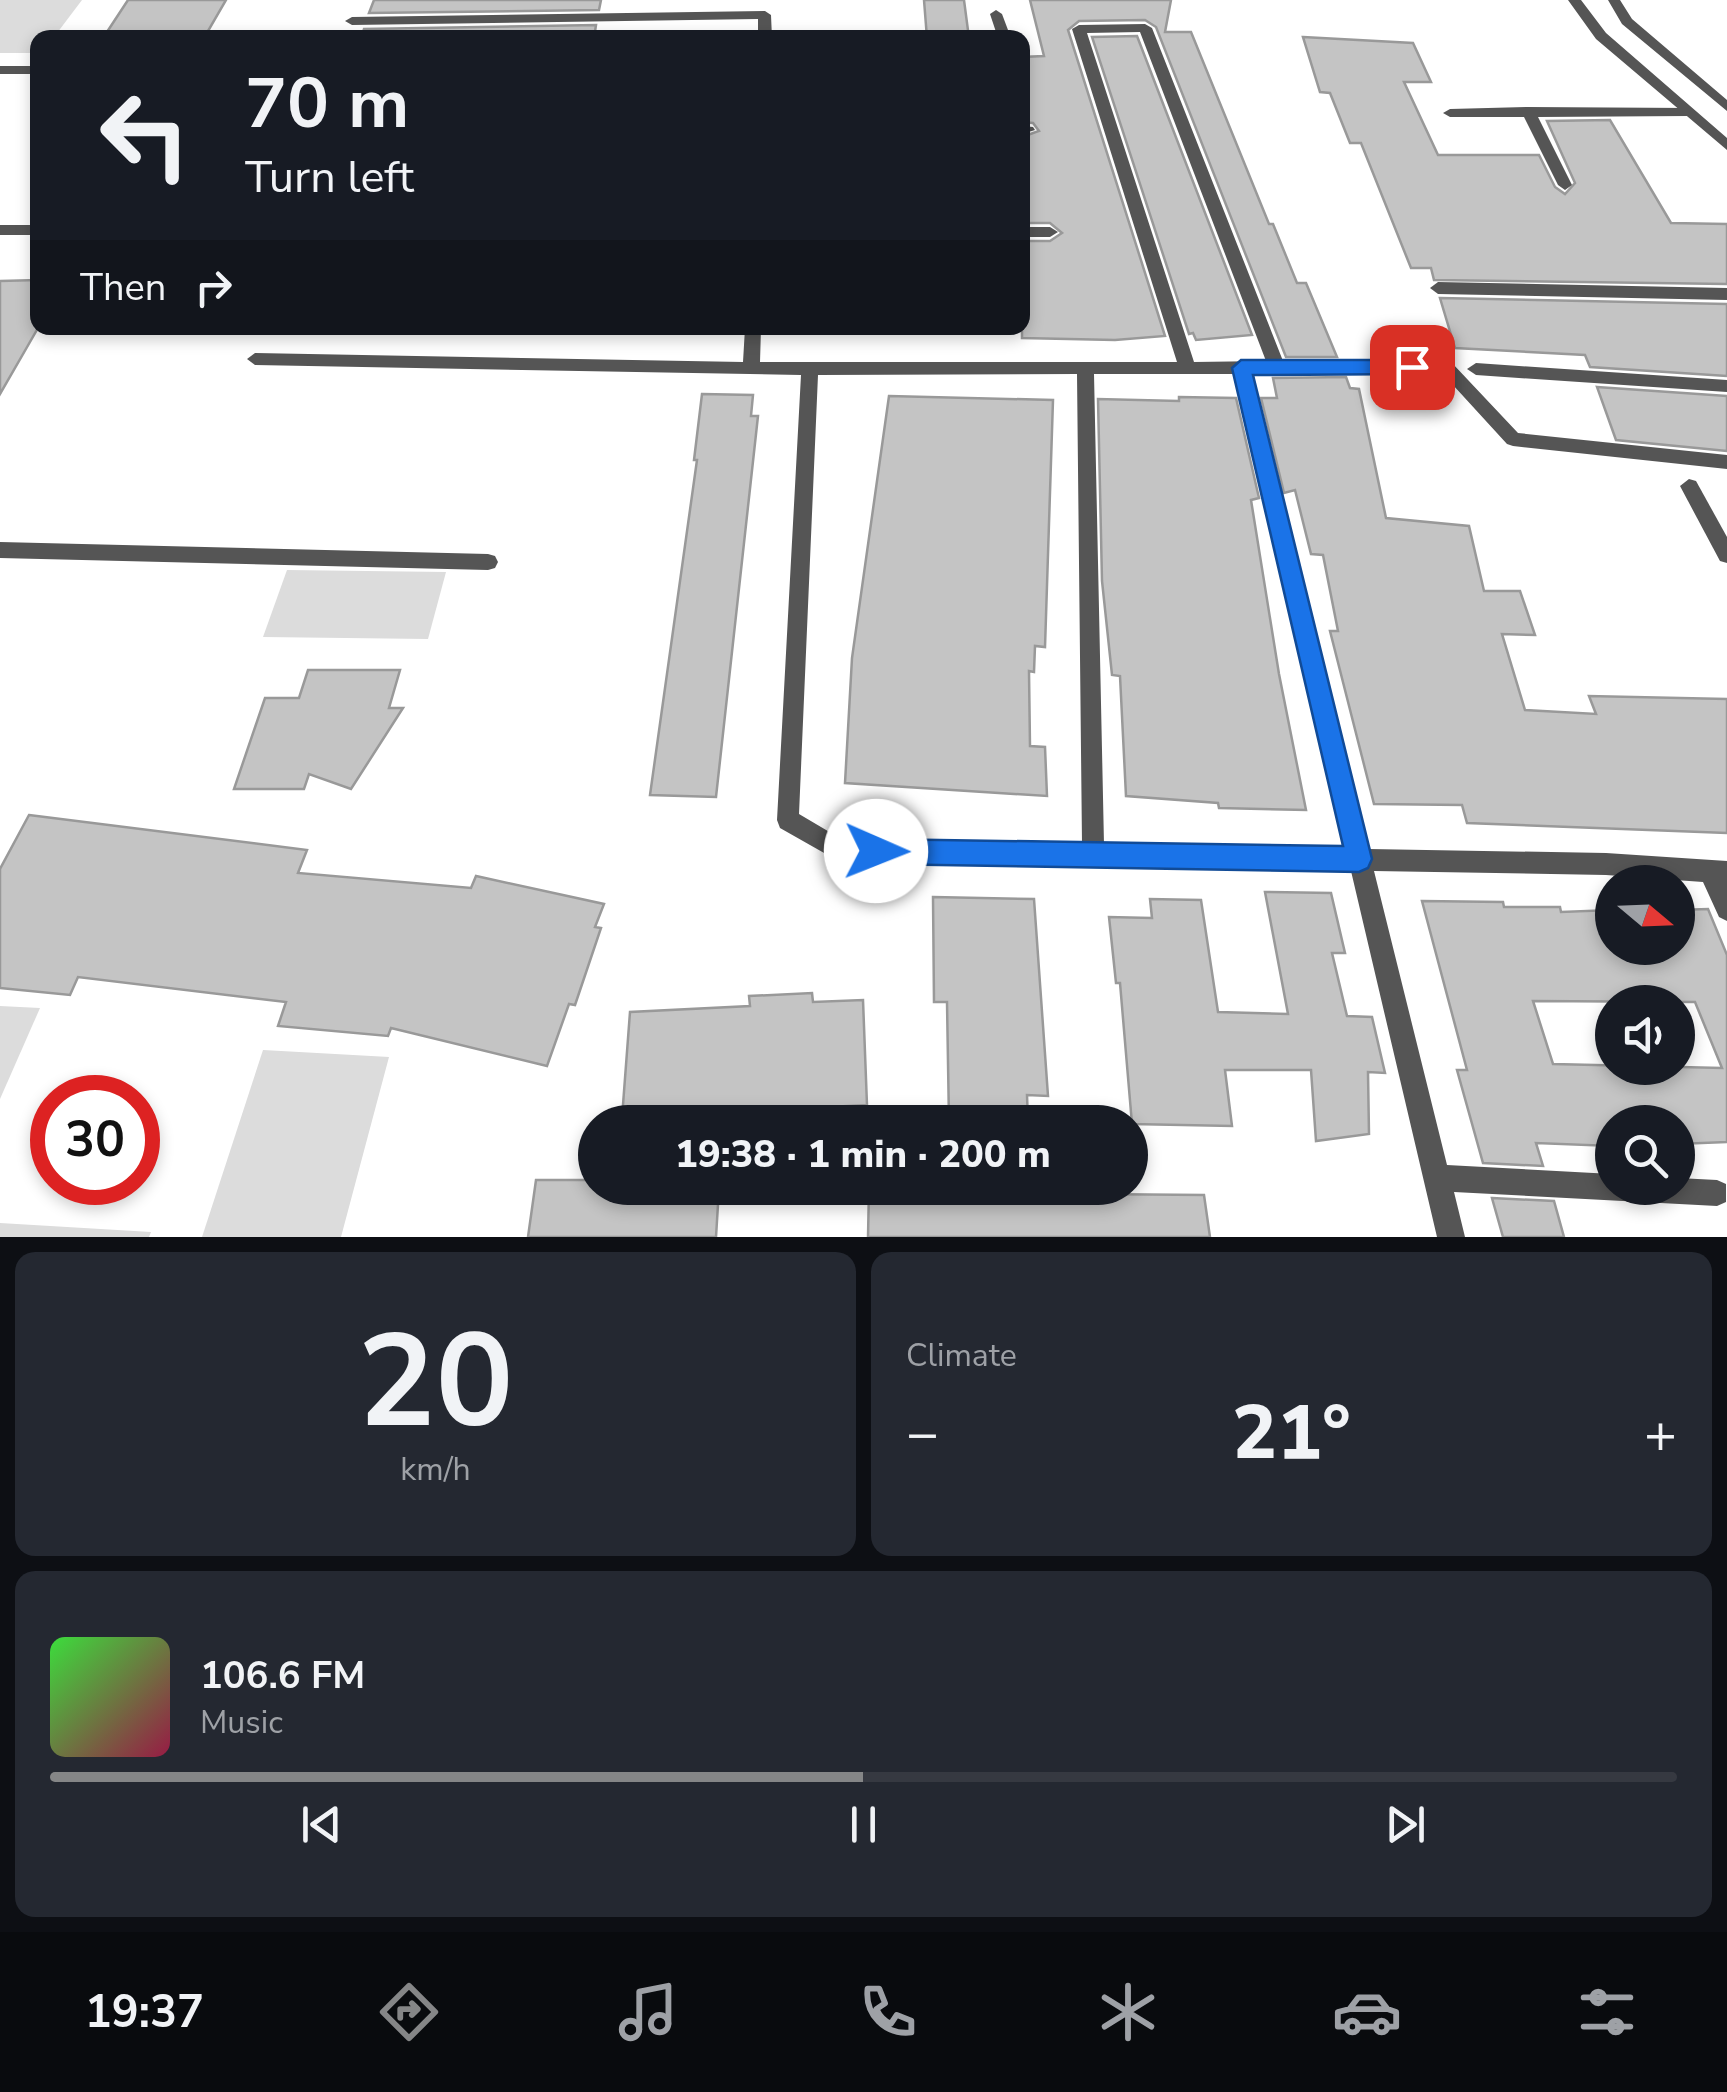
<!DOCTYPE html>
<meta charset="utf-8">
<style>
body{margin:0;font-family:"Nunito Sans",sans-serif;background:#242831;color:#f1f3f6;height:100vh;display:flex;flex-direction:column;font-size:38px;white-space:nowrap}
*{box-sizing:border-box;margin:0}
p{font-size:32px;color:#9ea1a6}
.icon{flex:none;width:55px;height:55px;fill:none;stroke:currentColor;stroke-width:2;stroke-linecap:round;stroke-linejoin:round}
.map{position:relative;height:1237px;overflow:hidden}
.sheet{display:flex;flex-direction:column;gap:15px;padding:15px;background:#0d0f14;flex:1}
.sheet>*{flex:none}
.hud{position:absolute;left:30px;top:30px;width:1000px;height:305px;border-radius:20px;box-shadow:0 5px 15px #0003;background:#171b24;color:#f1f3f6;overflow:hidden}
.needle{width:65px;rotate:109deg}
.controls{position:absolute;left:1595px;top:865px;display:grid;gap:20px}
.controls a{display:grid;place-items:center;width:100px;height:100px;border-radius:50%;background:#171b24;box-shadow:0 5px 15px #0003;font-size:50px}
.speed{position:absolute;left:30px;top:1075px;display:flex;gap:20px;font-size:50px;font-weight:700;text-align:center}
.speed>*{display:grid;place-content:center;width:130px;height:130px;border-radius:50%;background:#171b24;box-shadow:0 5px 15px #0003;line-height:1}
.speed .limit{border:15px solid #d22;background:#fff;color:#111}
.pin{position:absolute;display:grid;place-items:center;width:85px;height:85px;color:#fff;margin:-42px;border-radius:20px;box-shadow:0 5px 15px #0006}
.me{position:absolute;width:110px;margin:-55px;rotate:91deg;stroke-linejoin:round;filter:drop-shadow(0 0 8px #0008)}
.turn{display:flex;align-items:center;gap:35px;height:210px;padding:0 50px;font-size:45px}
.turn .icon{width:130px;height:130px;stroke-width:2.5}
.turn b{display:block;font-size:70px;line-height:85px}
.then{display:flex;align-items:center;height:95px;padding:0 50px;background:#0003;gap:20px;font-size:38px}
.big{font-size:75px;font-weight:800;line-height:1.1}
.sheet .widget{flex:1;display:flex;flex-direction:column;justify-content:center;gap:15px;min-width:0;padding:0 35px;border-radius:20px;background:#242831}
.sheet .dial{align-items:center;gap:0}
.dial b{font-size:130px;line-height:1}
.song{display:flex;align-items:center;gap:30px}
.cover{width:120px;height:120px;border-radius:15px;background:linear-gradient(135deg,hsl(120 70% 55%),hsl(340 70% 35%))}
.played{height:10px;border-radius:5px;background:linear-gradient(90deg,#858687 50%,#363941 50%)}
.keys{display:flex;justify-content:space-around;direction:ltr}
.heat{display:flex;justify-content:space-between;align-items:center;font-size:55px;direction:ltr}
.sheet .tiles{flex:1;display:grid;gap:15px;grid-template-columns:1fr 1fr}
.widget:last-child{grid-column:span 2}
.trip{position:absolute;left:578px;top:1105px;width:570px;height:100px;border-radius:50px;background:#171b24;box-shadow:0 5px 15px #0003;font-weight:800;line-height:100px;text-align:center}
.dock{display:flex;height:160px;justify-content:space-around;align-items:center;background:#090b0e;color:#9ea1a6}
.dock .icon{width:70px;height:70px}
.dock .selected{color:#858687}
.dock b{font-size:45px;color:#f1f3f6}
.map>svg:first-child{display:block}
</style>
<div class="map">
<svg width="1727" height="1237" viewBox="0 0 1727 1237">
<rect width="100%" height="100%" fill="#fff"/>
<g fill="#dcdcdc">
<path d="M0 0H82L54 37 38 38 37 53H0Z"/>
<path d="M287 570 446 572 428 639 263 637Z"/>
<path d="M0 1006 40 1008 0 1099Z"/>
<path d="M263 1050 389 1057 341 1237H202Z"/>
<path d="M0 1224V1223L151 1232 149 1237H0Z"/>
</g>
<g fill="#c4c4c4" stroke="#999" stroke-width="2.5" fill-rule="evenodd">
<path d="M128 0H226L204 38H103Z"/>
<path d="M374 0H601L599 10 369 13Z"/>
<path d="M924 0H964L969 38H927Z"/>
<path d="M1030 0H1171L1165 32H1191L1269 224H1273L1297 283H1306L1337 357H1286L1156 27 1145 20 1079 21 1068 30 1165 336 1115 340 1022 338V241H1050L1062 233 1050 223H1022V137L1039 131 1033 123 1022 122V57L1044 56Z"/>
<path d="M596 25 594 38H361L364 29Z"/>
<path d="M1137 36 1252 335 1196 340 1193 333 1189 334 1092 37Z"/>
<path d="M1303 37 1413 43 1431 82H1404L1438 155H1539L1555 187 1565 194 1575 183 1547 121 1610 120 1671 223 1727 224V284L1434 280 1431 268H1411L1361 143H1350L1330 93 1320 92Z"/>
<path d="M38 280V328L0 394V281Z"/>
<path d="M1440 298 1727 304V376L1590 367 1585 355 1455 348Z"/>
<path d="M1346 377 1350 388 1359 389 1386 518 1469 526 1484 591H1520L1535 635 1502 634 1525 710 1596 714 1589 696 1727 699V833L1467 823 1462 805 1374 804 1330 631H1338L1323 555 1311 554 1295 490 1284 493 1261 398H1277L1273 378Z"/>
<path d="M1597 387 1727 396V451L1616 440Z"/>
<path d="M702 394 753 395 751 416H758L716 797 650 795 697 460H694Z"/>
<path d="M889 396 1053 400 1045 647 1035 646 1034 672 1029 671 1030 746 1045 747 1047 796 845 783 852 658Z"/>
<path d="M1179 397 1236 398 1259 498 1251 500 1279 674 1306 810 1219 808 1218 803 1126 796 1120 676 1112 675 1102 581 1098 399 1179 401Z"/>
<path d="M308 670H400L389 708H403L351 789 309 774 304 789H234L265 698H299Z"/>
<path d="M29 815 307 850 298 873 471 888 476 876 604 904 595 927 601 928 575 1005 569 1004 547 1066 391 1028 388 1036 278 1026 286 1002 78 977 70 995 0 988V869Z"/>
<path d="M1265 892 1331 893 1345 953H1332L1347 1016 1372 1017 1385 1073 1368 1072 1369 1134 1316 1141 1311 1070H1225L1232 1126 1132 1124 1120 983H1116L1109 917 1152 918 1150 899 1201 900 1218 1012 1288 1014Z"/>
<path d="M933 897 1034 899 1048 1096 1027 1095 1028 1122H949L947 1002H934Z"/>
<path d="M1422 901 1503 902 1504 907H1560L1561 912 1612 910V948H1678V910L1708 909 1727 955V1142L1678 1144V1122H1612V1146L1536 1143 1543 1166 1483 1163 1457 1070H1467ZM1533 1001 1695 1002 1722 1068 1553 1064Z"/>
<path d="M812 993 813 1002 863 1000 867 1105 622 1118 630 1012 750 1006 749 996Z"/>
<path d="M536 1180H595V1188H719L716 1237H528Z"/>
<path d="M869 1188H1090L1091 1194 1204 1195 1210 1237H868Z"/>
<path d="M1492 1198 1554 1201 1564 1237H1503Z"/>
</g>
<g fill="none" stroke-linecap="round" stroke-linejoin="round">
<g fill="#555" fill-rule="evenodd">
<path d="M996 10 1002 14 1011 38H998L990 14Z"/>
<path d="M765 11 771 15 772 38H758V19L352 25 345 21 352 17Z"/>
<path d="M1079 25 1145 24 1152 28 1283 361H1446L1452 363 1518 433 1727 455V469L1513 446 1507 444 1442 373 1251 374 1369 849 1606 853 1727 861V921L1719 917 1703 882 1606 875 1374 871 1447 1165 1612 1174V1188H1678V1178L1717 1180 1726 1184V1202L1717 1206 1454 1192 1465 1237H1437L1351 871 840 862 780 828 777 820 801 375 255 365 247 359 255 353 743 362 745 328H761L760 362H1177L1072 29ZM1140 32 1266 361 1194 362 1087 33ZM1077 374 1082 844 843 840 799 814 818 375ZM1094 374H1234L1346 848 1104 844Z"/>
<rect x="0" y="66" width="38" height="8"/>
<path d="M1528 107 1689 108 1696 112 1689 116 1538 117 1572 185 1565 190 1558 185 1524 117H1450L1443 113 1450 109Z"/>
<path d="M1022 126 1033 127 1035 130 1022 134Z"/>
<rect x="0" y="225" width="38" height="10"/>
<path d="M1022 227H1050L1058 232 1050 237H1022Z"/>
<path d="M1438 282 1727 288V300L1438 294 1430 288Z"/>
<path d="M1476 363 1727 380V392L1476 375 1467 369Z"/>
<path d="M1689 479 1696 481 1727 537V563L1720 561 1680 486Z"/>
<path d="M0 542 488 554 495 556 498 562 495 568 488 570 0 558Z"/>
</g>
<g fill="#555" fill-rule="evenodd">
<path d="M1568 0H1581L1606 33 1727 138V150L1596 39Z"/>
<path d="M1608 0H1620L1632 19 1727 100V111L1622 24Z"/>
</g>
</g>
<path fill="#1a73e8" stroke="#114b97" stroke-width="2.5" d="M1241 360H1412L1422 367 1412 374 1253 375 1372 859 1368 868 1359 872 876 864 867 860 863 851 867 842 876 839 1343 846 1232 368Z"/>
</svg>
<div class="controls">
<a><svg class="needle" viewBox="-14 -14 28 28"><path d="M0-13l5 13h-10z" fill="#e53935"/><path d="M0 13l5-13h-10z" fill="#9ea1a6"/></svg></a>
<a><svg class="icon" aria-label="sound" viewBox="0 0 24 24"><path d="M4 9h4l5-4v14l-5-4H4zM17 9q2 3 0 6"/></svg></a>
<a><svg class="icon" aria-label="search" viewBox="0 0 24 24"><circle cx="10" cy="10" r="6"/><path d="M15 15l6 6"/></svg></a>
</div>
<div class="speed"><div class="limit">30</div></div>
<div class="pin" style="left:1412px;top:367px;background:#d93025"><svg class="icon" aria-label="arrive" viewBox="0 0 24 24"><path d="M6 21V4h12l-3 4 3 4H6"/></svg></div>
<svg class="me" style="left:876px;top:851px" viewBox="-20 -20 40 40"><circle r="19" fill="#fff"/><path d="M0-13L10 11 0 6-10 11z" fill="#1a73e8"/></svg>
<div class="trip">19:38 · 1 min · 200 m</div>
<div class="hud">
<div class="turn"><svg class="icon" aria-label="left" viewBox="0 0 24 24"><path d="M17 20v-9H6M10 6l-5 5 5 5"/></svg><div><b>70 m</b>Turn left</div></div>
<div class="then">Then<svg class="icon" aria-label="right" viewBox="0 0 24 24"><path d="M7 20v-9h11M14 6l5 5-5 5"/></svg></div>
</div>
</div>
<section class="sheet">
<div class="tiles">
<div class="widget dial"><b>20</b><p>km/h</p></div>
<div class="widget"><p>Climate</p>
<div class="heat"><a>−</a><b class="big">21°</b><a>+</a></div>
</div>
<div class="widget">
<div class="song"><i class="cover"></i><div><b>106.6 FM</b><p>Music</p></div></div>
<div class="played"></div>
<div class="keys"><svg class="icon" aria-label="previous" viewBox="0 0 24 24"><path d="M18 5L8 12l10 7zM5 5v14"/></svg><svg class="icon" aria-label="pause" viewBox="0 0 24 24"><path d="M8 5v14M16 5v14"/></svg><svg class="icon" aria-label="next" viewBox="0 0 24 24"><path d="M6 5l10 7-10 7zM19 5v14"/></svg></div>
</div>
</div>
</section>
<nav class="dock">
<b>19:37</b>
<svg class="icon selected" aria-label="directions" viewBox="0 0 24 24"><path d="M12 3l9 9-9 9-9-9zM9 14v-3h6M13 9l2 2-2 2"/></svg>
<svg class="icon" aria-label="music" viewBox="0 0 24 24"><path d="M9 18V5l10-2v13"/><circle cx="6" cy="18" r="3"/><circle cx="16" cy="16" r="3"/></svg>
<svg class="icon" aria-label="phone" viewBox="0 0 24 24"><path d="M5 4h4l2 5-3 2q2 4 5 5l2-3 5 2v4C11 20 4 13 5 4z"/></svg>
<svg class="icon" aria-label="climate" viewBox="0 0 24 24"><path d="M12 3v18M4 7l16 10M4 17L20 7"/></svg>
<svg class="icon" aria-label="car" viewBox="0 0 24 24"><path d="M5 17H2v-5l4-1 3-4h7l3 4 3 1v5h-3M9 17h6M6 11h13"/><circle cx="7" cy="17" r="2"/><circle cx="17" cy="17" r="2"/></svg>
<svg class="icon" aria-label="filters" viewBox="0 0 24 24"><path d="M4 7h16M4 17h16"/><circle cx="9" cy="7" r="2"/><circle cx="15" cy="17" r="2"/></svg>
</nav>
